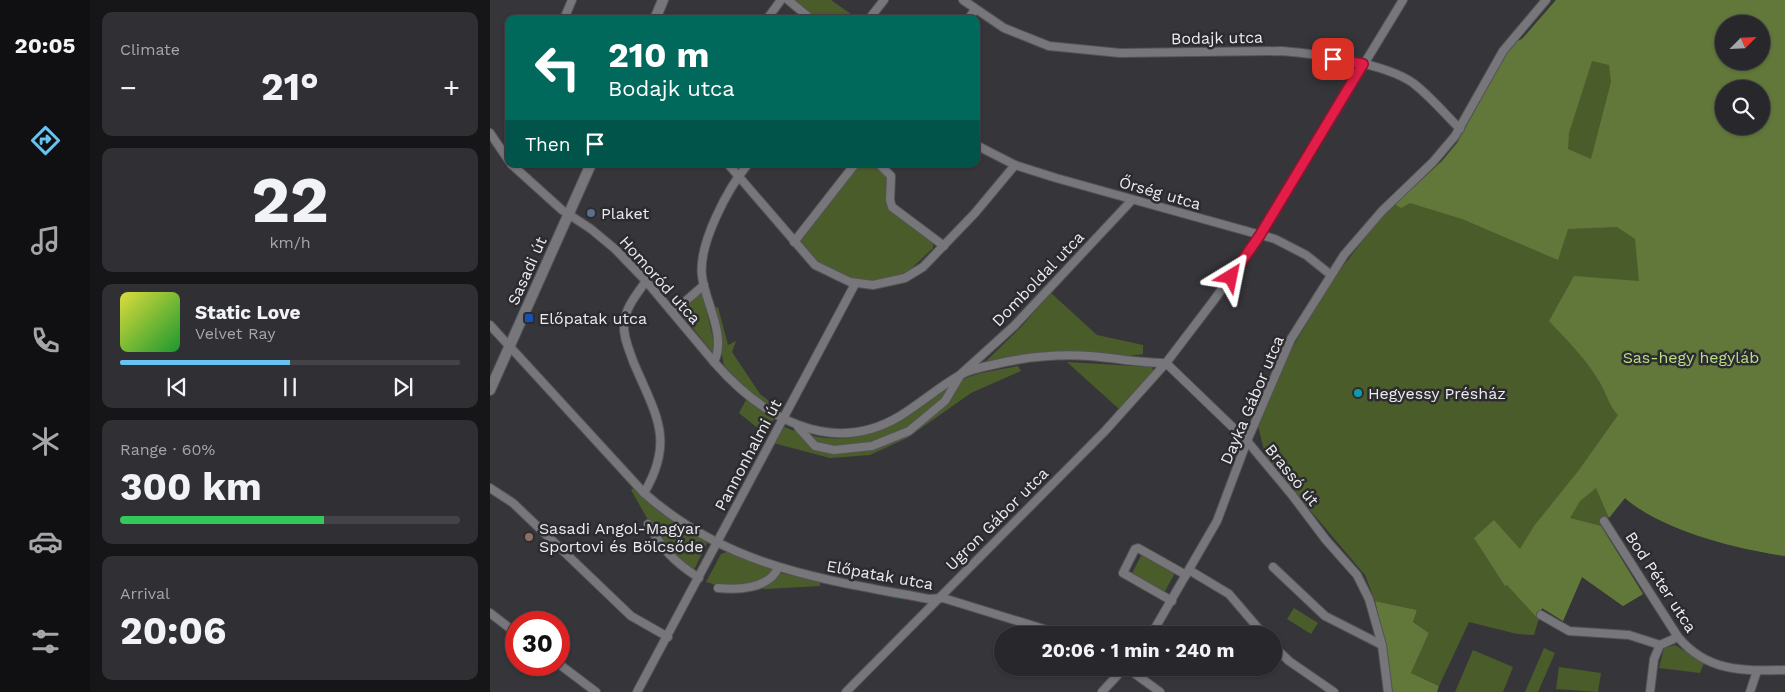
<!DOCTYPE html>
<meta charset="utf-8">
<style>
body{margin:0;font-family:"Work Sans",sans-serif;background:#303034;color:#f1f3f6;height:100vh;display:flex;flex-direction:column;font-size:19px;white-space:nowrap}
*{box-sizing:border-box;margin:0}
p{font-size:16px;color:#a5a6a9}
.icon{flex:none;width:28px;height:28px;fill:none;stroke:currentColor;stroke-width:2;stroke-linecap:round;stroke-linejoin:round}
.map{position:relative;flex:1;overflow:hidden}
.details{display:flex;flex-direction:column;gap:12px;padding:12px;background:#161618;width:400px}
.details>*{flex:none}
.guide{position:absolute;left:15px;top:15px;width:475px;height:152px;border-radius:10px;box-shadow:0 1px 4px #0004,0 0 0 1px #444448;background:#00695c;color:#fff;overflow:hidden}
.needle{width:32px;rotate:66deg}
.tools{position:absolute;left:1225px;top:15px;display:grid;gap:10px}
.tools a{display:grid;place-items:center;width:55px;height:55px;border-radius:50%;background:#28282c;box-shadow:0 1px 4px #0004,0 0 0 1px #444448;font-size:25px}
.speed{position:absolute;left:15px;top:611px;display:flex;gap:10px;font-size:25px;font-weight:700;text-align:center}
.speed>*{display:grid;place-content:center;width:65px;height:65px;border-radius:50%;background:#28282c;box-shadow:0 1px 4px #0004,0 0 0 1px #444448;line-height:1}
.speed .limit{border:8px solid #d22;background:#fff;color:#111}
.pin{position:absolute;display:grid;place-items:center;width:42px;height:42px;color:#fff;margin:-21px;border-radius:10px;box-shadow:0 2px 8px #0006}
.me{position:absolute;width:55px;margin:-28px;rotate:35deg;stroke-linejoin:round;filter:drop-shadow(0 0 4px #0008)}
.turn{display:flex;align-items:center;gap:18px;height:105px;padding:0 20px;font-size:22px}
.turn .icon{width:65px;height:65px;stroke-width:2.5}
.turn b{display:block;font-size:35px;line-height:42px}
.then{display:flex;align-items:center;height:48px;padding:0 20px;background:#0003;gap:10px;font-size:19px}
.big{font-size:38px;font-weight:700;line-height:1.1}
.details .widget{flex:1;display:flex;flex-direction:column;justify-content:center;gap:8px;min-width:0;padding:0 18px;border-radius:10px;background:#303034}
.details .dial{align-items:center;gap:0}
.dial b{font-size:65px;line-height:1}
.song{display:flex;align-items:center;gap:15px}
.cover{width:60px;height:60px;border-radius:8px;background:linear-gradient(135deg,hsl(60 70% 55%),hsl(130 70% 35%))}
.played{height:5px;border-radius:2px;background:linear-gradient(90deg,#67c4f0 50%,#444448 50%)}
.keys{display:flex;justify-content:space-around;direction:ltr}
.heat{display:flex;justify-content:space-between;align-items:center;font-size:28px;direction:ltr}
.charge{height:8px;border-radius:4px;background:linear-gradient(90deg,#34c759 60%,#444448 0)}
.trip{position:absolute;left:504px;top:626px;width:288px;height:50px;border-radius:25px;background:#28282c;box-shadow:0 1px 4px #0004,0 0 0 1px #444448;font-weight:700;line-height:50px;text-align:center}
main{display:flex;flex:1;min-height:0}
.tabs{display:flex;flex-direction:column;width:90px;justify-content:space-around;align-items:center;background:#101012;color:#a5a6a9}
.tabs .icon{width:35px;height:35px}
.tabs .selected{color:#67c4f0}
.tabs b{font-size:22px;color:#f1f3f6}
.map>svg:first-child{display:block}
</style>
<main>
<nav class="tabs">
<b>20:05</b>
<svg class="icon selected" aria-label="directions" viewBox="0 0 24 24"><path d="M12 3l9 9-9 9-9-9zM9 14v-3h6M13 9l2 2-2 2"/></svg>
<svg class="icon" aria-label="music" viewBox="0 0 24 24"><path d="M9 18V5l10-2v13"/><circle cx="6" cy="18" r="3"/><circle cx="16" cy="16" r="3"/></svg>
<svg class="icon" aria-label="phone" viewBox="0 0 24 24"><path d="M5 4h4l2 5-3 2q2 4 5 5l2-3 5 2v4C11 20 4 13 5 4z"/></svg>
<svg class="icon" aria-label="climate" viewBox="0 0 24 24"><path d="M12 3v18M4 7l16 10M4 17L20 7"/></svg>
<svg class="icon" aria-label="car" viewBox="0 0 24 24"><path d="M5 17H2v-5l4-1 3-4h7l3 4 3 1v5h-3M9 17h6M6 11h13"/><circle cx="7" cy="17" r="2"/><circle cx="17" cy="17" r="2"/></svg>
<svg class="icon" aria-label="filters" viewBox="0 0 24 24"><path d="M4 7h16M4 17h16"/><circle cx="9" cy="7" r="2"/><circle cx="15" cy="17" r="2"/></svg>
</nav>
<section class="details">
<div class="widget"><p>Climate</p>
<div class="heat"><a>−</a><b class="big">21°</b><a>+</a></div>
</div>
<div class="widget dial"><b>22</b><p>km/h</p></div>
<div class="widget">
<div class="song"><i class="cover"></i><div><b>Static Love</b><p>Velvet Ray</p></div></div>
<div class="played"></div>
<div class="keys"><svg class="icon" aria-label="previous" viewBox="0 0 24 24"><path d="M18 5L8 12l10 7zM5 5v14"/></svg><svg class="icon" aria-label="pause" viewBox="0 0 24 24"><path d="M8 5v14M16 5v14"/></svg><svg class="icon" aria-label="next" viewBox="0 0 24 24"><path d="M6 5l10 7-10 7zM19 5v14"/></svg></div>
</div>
<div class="widget"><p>Range · 60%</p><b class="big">300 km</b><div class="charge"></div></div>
<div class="widget"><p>Arrival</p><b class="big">20:06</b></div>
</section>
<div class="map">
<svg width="1295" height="692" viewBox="0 0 1295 692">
<rect width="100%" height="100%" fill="#36363a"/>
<g fill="#4a5c2a" fill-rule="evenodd">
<path d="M306 0H341L368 19H326Z"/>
<path d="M1066 0H1295V556C1246 549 1174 531 1135 498L1111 526 1153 594 1133 606 1092 577 1073 621 1052 608 1044 635 1027 634 979 622 949 686 921 673 939 633 923 622 927 610 885 601 875 575 776 458 768 426 795 360 841 282 886 223 952 161 967 143 1023 43 1032 39ZM1234 24H1271V61H1234ZM1234 89H1271V126H1234Z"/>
<path d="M370 164H386L398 177V200L443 244V248L423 267 424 270C394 287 356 283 328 263 321 257 315 249 310 242Z"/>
<path d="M561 293 607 335 653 345V354L640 356 577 353 493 364 530 328Z"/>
<path d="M210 294 213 295 225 347 222 352 191 313Z"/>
<path d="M228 307 238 345 246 341 242 352 270 394 290 410 288 413 263 396 234 366 223 308Z"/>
<path d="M577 362 662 367 664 372 629 409Z"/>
<path d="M528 366 531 371 481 393 417 438 380 455 340 458 283 443 292 426C344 448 382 440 428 408 441 399 455 387 469 381 487 372 509 370 528 366Z"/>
<path d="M256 400 284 419 275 434 249 413Z"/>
<path d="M144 488 170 511 217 543 203 572 173 546 141 490Z"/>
<path d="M239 551 290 573 330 582V586L275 589 256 584 229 586 216 582 231 554Z"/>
<path d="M653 552 686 571 674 593 641 575Z"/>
<path d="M804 608 828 623 821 634 797 619Z"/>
<path d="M1185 645 1214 663 1210 673 1169 668 1174 648Z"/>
<path d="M1054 648 1065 653 1048 692H1035Z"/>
<path d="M983 650 1023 667 1013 692H965Z"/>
<path d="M1069 667 1111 673 1108 692 1066 689Z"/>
</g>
<g fill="#61783a" fill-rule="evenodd">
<path d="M1066 0H1295V556C1247 549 1173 531 1135 498L1119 518 1106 488 1090 501 1080 518 1111 526 1153 594 1133 606 1092 577 1073 621 1052 608 1049 620 1017 585 1015 586 984 538 1004 520 1030 549 1044 526 1089 470 1128 415C1119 406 1116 392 1109 381 1096 359 1077 340 1059 321L1084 276 1149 281 1145 239 1127 227 1078 229 1068 260 972 219 920 203 911 208 905 204 952 161 967 143 1018 50 1023 43 1032 39ZM1234 24H1271V61H1234ZM1102 61 1119 65 1121 82 1101 159 1078 149 1079 133ZM1234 89H1271V126H1234Z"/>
<path d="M885 601 927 610 923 622 939 633 921 673 949 686 947 692H902L897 651Z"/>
</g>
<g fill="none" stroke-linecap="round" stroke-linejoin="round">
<path stroke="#045f5f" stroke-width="2.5" d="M404 597 427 599"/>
<defs>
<g id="minor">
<path d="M298 0 321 19"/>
<path d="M473 0 514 28 559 46 630 53 792 51C827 54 895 63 923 83 940 96 955 114 970 129"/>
<path d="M74 19 82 0"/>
<path d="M277 19 291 0"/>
<path d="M379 19 394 0"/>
<path d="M478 19 485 10"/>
<path d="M0 133 19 161"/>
<path d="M486 145 525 165 566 178 785 239 816 255 841 275"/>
<path d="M21 164 72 210 101 229 125 249 156 281 224 362"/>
<path d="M238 164 325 265 360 282 383 285 415 278 433 267 485 213 525 165"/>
<path d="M258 164C238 188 208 244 212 276 215 302 237 336 224 362 271 416 340 458 410 416 431 403 449 387 470 375 478 370 492 367 502 365 534 357 568 354 600 356 626 358 650 363 676 363L757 441 802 495 836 540 867 575 879 599 892 645 898 692"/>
<path d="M389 164 401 176 400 200 402 207 454 246"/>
<path d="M304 242 365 164"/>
<path d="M183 312 214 285"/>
<path d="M0 325 154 493C239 568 332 579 439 599L453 598 573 635"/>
<path d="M308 427 325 446 344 450 382 446 419 431 455 401 471 374 524 326 642 200"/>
<path d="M0 488 23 503 141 616 178 637"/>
<path d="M154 493C186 439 165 414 143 361 139 349 133 337 134 324 135 308 147 294 156 281"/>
<path d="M1114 521 1188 637C1217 672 1253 671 1295 670"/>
<path d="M158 524C173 550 183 561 209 578"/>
<path d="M783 567 835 616 892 645"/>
<path d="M699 570 739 594 774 635"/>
<path d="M228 588C247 590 279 589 288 568"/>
<path d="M682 601 633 573 645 549 648 548 696 575"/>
<path d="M0 613 26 633"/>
<path d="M1051 615 1079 631 1139 635 1170 645"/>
<path d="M661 635 727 521 757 441 801 339 854 255 892 211 943 162 965 136 1013 51 1056 0"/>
<path d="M782 645 799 661 844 692"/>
<path d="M69 664 106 692"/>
<path d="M637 668 670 692"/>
<path d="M147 692 365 284"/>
<path d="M356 692 615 431 676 363 724 300 770 235 913 0"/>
<path d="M612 692 634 668"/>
<path d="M1160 692 1164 659 1170 645 1188 637"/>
<path d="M1260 692 1267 671"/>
</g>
<g id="tertiary">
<path d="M165 19 173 0"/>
<path d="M0 390 101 164"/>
</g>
</defs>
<use href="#minor" stroke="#545456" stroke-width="10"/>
<use href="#tertiary" stroke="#545456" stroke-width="12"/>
<use href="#minor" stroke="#76767b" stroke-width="8"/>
<use href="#tertiary" stroke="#76767b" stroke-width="10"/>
</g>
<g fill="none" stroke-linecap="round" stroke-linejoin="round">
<defs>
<path id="route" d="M741 277 770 235 873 64 843 59"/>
</defs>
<use href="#route" stroke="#92132f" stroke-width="12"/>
<use href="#route" stroke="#e11d48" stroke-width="9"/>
</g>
<circle fill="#5c6f8a" stroke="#2c2c30" stroke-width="2" cx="101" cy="213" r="5"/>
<rect fill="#1a4fb4" stroke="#2c2c30" stroke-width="2" x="34" y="313" width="10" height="10" rx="2.5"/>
<circle fill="#0f9aa8" stroke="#2c2c30" stroke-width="2" cx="868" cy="393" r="5"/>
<circle fill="#8d6e63" stroke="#2c2c30" stroke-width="2" cx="39" cy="537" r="5"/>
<g text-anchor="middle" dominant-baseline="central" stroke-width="5" stroke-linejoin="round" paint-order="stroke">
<g font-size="16" fill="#ececee" stroke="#2c2c30">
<text transform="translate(727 38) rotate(-1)">Bodajk utca</text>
<text transform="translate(670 193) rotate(16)">Őrség utca</text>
<text transform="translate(37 271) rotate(-66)">Sasadi út</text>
<text transform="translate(548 279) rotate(-46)">Domboldal utca</text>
<text transform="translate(170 280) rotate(48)">Homoród utca</text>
<text transform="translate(762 400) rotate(-67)">Dayka Gábor utca</text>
<text transform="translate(258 455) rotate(-62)">Pannonhalmi út</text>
<text transform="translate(802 475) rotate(51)">Brassó út</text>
<text transform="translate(507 519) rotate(-45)">Ugron Gábor utca</text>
<text transform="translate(390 575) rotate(10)">Előpatak utca</text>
<text transform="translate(1171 582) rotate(57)">Bod Péter utca</text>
</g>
<g font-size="16" fill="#ececee" stroke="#2c2c30" text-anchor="start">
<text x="111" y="213">Plaket</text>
<text x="49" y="318">Előpatak utca</text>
<text x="878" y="393">Hegyessy Présház</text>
<text x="49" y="528">Sasadi Angol-Magyar<tspan x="49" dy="18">Sportovi és Bölcsőde</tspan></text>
</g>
<g font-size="16" fill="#bbde84" stroke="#2c2c30">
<text x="1201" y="357">Sas-hegy hegyláb</text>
</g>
</g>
</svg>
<div class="tools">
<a><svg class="needle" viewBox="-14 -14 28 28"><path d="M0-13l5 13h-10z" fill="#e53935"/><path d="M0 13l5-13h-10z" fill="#a5a6a9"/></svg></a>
<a><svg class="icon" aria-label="search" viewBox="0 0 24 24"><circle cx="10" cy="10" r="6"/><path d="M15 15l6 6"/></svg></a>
</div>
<div class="speed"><div class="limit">30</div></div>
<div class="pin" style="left:843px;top:59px;background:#d93025"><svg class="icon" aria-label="arrive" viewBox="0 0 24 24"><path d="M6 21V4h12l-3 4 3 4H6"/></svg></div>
<svg class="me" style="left:741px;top:277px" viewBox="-20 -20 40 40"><path d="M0-17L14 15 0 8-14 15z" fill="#e11d48" stroke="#fff" stroke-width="4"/></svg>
<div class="trip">20:06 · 1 min · 240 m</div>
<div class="guide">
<div class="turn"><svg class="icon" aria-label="left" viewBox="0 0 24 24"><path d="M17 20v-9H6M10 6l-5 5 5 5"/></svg><div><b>210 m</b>Bodajk utca</div></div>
<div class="then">Then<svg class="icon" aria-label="arrive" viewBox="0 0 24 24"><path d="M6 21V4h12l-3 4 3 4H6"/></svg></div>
</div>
</div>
</main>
